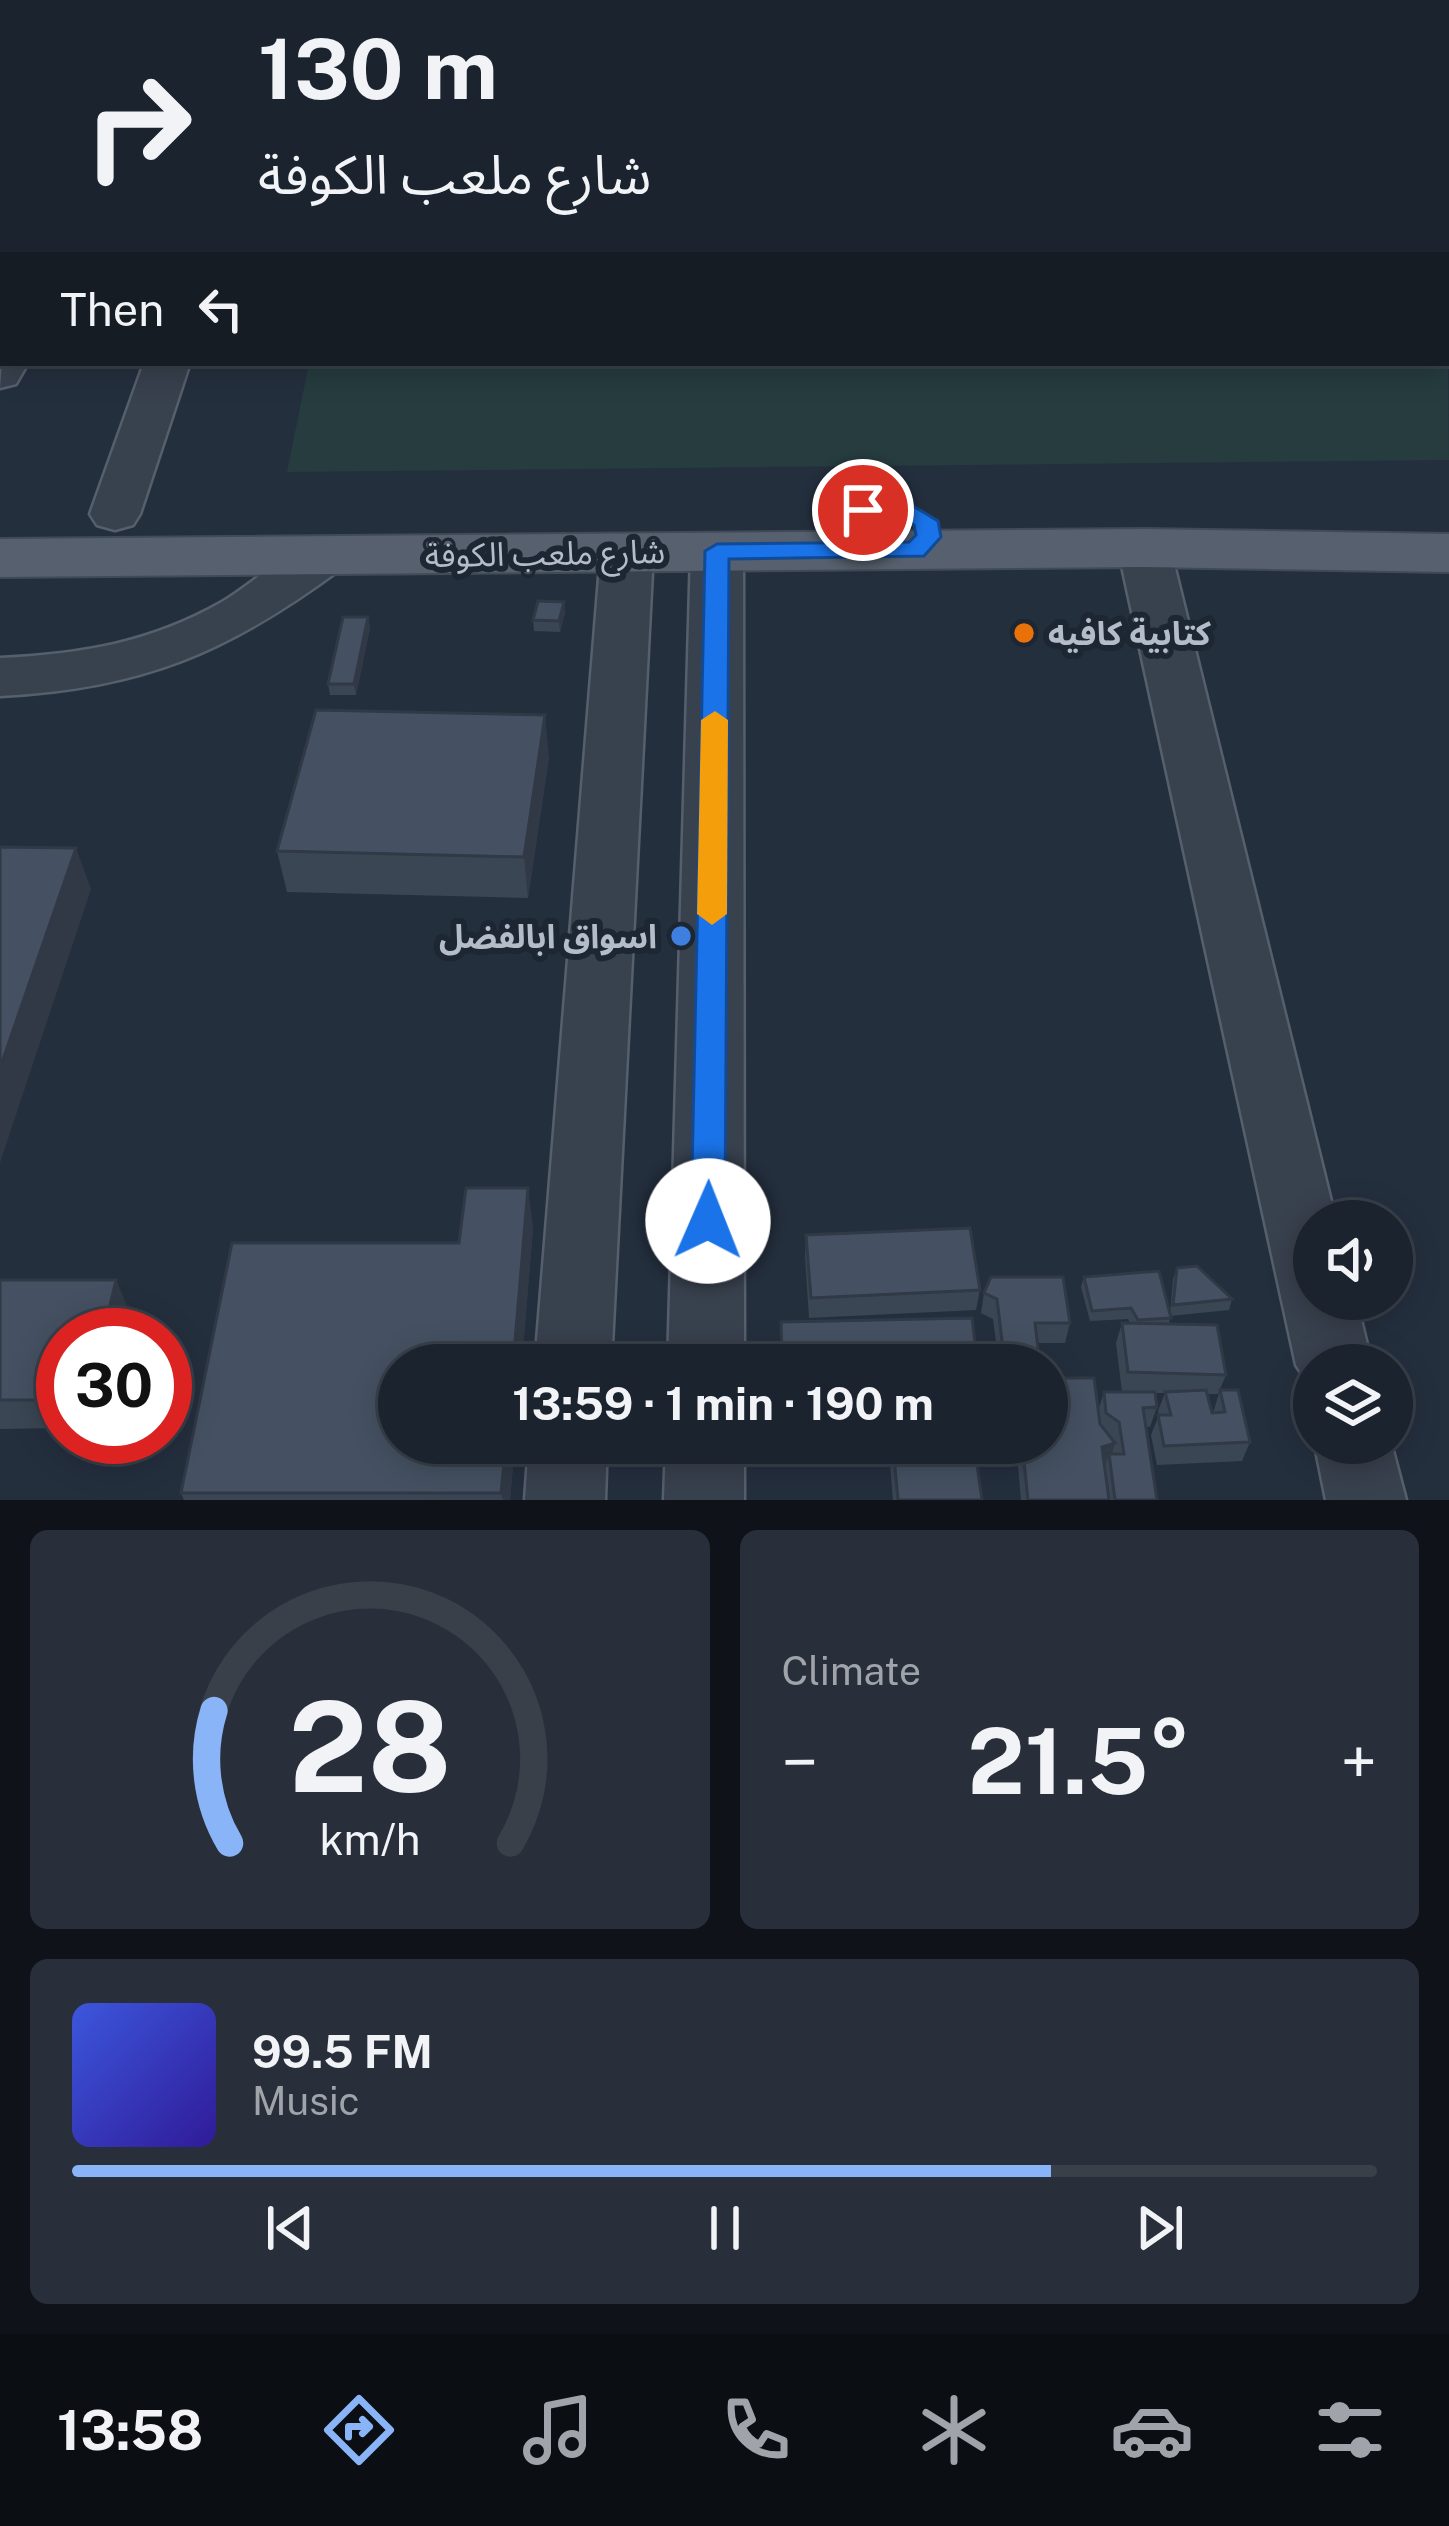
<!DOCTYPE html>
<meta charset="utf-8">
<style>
body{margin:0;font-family:"Public Sans","Noto Sans Arabic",sans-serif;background:#282f3a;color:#f1f3f6;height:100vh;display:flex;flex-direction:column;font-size:45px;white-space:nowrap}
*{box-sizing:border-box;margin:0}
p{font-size:39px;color:#a0a4aa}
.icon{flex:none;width:66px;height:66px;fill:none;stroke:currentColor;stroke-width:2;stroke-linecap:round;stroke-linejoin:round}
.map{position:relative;height:1500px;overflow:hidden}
.drawer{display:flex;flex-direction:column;gap:30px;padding:30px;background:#0f1319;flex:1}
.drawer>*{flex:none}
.top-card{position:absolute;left:0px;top:0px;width:1449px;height:366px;box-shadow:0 6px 30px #0003,0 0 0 3px #39404a;background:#1b232e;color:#f1f3f6;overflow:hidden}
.buttons{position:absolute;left:1293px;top:1200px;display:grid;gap:24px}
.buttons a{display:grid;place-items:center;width:120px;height:120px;border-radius:50%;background:#1b232e;box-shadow:0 6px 30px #0003,0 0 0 3px #39404a;font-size:60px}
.speed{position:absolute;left:36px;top:1308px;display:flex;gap:24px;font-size:60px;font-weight:700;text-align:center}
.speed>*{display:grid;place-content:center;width:156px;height:156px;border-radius:50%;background:#1b232e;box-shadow:0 6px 30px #0003,0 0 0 3px #39404a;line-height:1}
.speed .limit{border:18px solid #d22;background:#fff;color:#111}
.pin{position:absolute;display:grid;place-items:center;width:102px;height:102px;color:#fff;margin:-51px;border:6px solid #fff;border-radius:50%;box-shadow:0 3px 12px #0007}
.me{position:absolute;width:132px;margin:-66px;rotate:1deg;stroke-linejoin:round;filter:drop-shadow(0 0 9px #0008)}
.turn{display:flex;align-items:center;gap:42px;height:252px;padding:0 60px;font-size:54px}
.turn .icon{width:156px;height:156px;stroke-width:2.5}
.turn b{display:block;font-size:84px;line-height:102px}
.then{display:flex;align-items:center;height:114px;padding:0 60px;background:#0003;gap:24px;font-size:45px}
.big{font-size:90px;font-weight:700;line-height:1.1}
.drawer .widget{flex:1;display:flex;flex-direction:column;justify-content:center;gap:18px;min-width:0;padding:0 42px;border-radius:18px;background:#282f3a}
.drawer .dial{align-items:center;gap:0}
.dial svg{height:312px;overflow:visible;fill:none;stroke:#39404a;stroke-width:7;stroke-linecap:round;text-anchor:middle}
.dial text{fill:#f1f3f6;stroke:none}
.song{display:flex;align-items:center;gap:36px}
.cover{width:144px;height:144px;border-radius:18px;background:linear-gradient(135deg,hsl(230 70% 55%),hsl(250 70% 35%))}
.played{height:12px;border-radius:6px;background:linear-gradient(90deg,#8ab4f8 75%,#39404a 75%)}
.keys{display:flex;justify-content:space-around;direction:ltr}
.heat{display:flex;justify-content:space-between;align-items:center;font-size:66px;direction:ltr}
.drawer .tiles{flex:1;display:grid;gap:30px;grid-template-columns:1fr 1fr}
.widget:last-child{grid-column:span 2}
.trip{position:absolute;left:378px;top:1344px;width:690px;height:120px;border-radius:60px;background:#1b232e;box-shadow:0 6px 30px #0003,0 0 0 3px #39404a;font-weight:700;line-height:120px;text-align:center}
.menu{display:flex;height:192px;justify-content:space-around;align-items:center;background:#0b0e12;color:#a0a4aa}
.menu .icon{width:84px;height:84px}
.menu .active{color:#8ab4f8}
.menu b{font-size:54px;color:#f1f3f6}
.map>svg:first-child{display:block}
</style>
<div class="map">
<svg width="1449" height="1500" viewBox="0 0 1449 1500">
<rect width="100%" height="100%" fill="#242f3e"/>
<path fill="#263c3f" d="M1446 137 1449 460 287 472 309 363H1446Z"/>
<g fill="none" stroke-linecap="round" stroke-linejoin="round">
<defs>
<g id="minor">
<rect x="1446" y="79" width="3" height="22"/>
<path d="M3 112V139L0 140V113Z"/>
<path d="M3 350V363H28L16 384 0 388Z"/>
<path d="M144 363H190L140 514 133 525 115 530 97 525 90 514Z"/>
<path d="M1144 532 1162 537 1170 548 1336 1221H1314V1299H1356L1372 1365H1314V1392L1296 1365 1118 548 1126 537Z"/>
<path d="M717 535 735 540 743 551 744 1365H668L691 551 699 540Z"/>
<path d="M627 537 645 541 653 553 611 1365H535L601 553 609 541Z"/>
<path d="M324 540 342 544 350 556 342 568C229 652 142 689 0 696V658C81 654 150 643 222 602 255 582 286 550 324 540Z"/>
<path d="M1314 1441 1391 1443 1406 1500H1326Z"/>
<path d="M529 1443H607L605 1500H525Z"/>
<path d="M666 1443H744V1500H664Z"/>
</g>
<path id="major" d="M1144 529 1449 534V572L1144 567 0 577V539Z"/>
</defs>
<use href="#minor" stroke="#565f6c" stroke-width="5"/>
<use href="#major" stroke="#414a57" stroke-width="4"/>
<use href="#minor" fill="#38414e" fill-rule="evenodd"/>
<use href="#major" fill="#56606e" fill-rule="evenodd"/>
</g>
<g fill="#3b4654">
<path d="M565 613 560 632 534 631 533 620Z"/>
<path d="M368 617 370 628 356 695H330L328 684Z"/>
<path d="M549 757 528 898 287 892 277 851Z"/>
<path d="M533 1228 510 1500H184L181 1493 459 1243Z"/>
<path d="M806 1235 980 1290 976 1310 809 1318 805 1256Z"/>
<path d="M1177 1268 1232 1299 1229 1310 1170 1316 1169 1324 1226 1375 1218 1394H1207L1212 1413H1213L1220 1390 1250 1442 1242 1461 1157 1465 1151 1435 1159 1415 1158 1411 1165 1393H1155L1157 1407 1150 1427H1146L1157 1500H1021L1016 1443H1047L1098 1411 1104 1392H1122L1116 1343 1122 1323H1130L1128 1319 1090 1321 1081 1287 1084 1277 1170 1315 1173 1279Z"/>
<path d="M0 1280 129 1310 63 1335V1428L0 1429Z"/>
<path d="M984 1293 1070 1323 1065 1343H1038L1039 1356 1037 1365H999L993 1319 981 1313Z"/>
<path d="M846 1443H974L982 1500H893L890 1465 848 1467Z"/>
</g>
<g fill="#303945">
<path d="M564 602 565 613 560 632 559 621Z"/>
<path d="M368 617 370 628 356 695 354 684Z"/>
<path d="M545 715 549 757 528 898 524 857Z"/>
<path d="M76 848 91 889 0 1163V1068Z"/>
<path d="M528 1188 533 1228 522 1365H513Z"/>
<path d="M116 1280 129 1310 123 1335H103Z"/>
<path d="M506 1443H515L510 1500H503L501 1493Z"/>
<path d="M1115 1443 1110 1461 1109 1454 1106 1463 1096 1467 1102 1447Z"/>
</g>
<g fill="#455162" stroke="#303945" stroke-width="3">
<path d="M538 601 564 602 559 621 533 620Z"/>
<path d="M343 617H368L354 684H328Z"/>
<path d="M316 710 545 715 524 857 277 851Z"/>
<path d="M0 847 76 848 0 1068Z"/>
<path d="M466 1188H528L513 1365H399V1443H506L501 1493H181L232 1243H459Z"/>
<path d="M970 1228 980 1290 811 1298 806 1235Z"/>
<path d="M1197 1266 1232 1299 1173 1305 1177 1268Z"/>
<path d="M1159 1271 1171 1318 1138 1320 1131 1308 1092 1311 1084 1277Z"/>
<path d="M991 1277H1063L1070 1323H1035L1039 1356 1004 1357 997 1299 984 1293Z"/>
<path d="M0 1280H116L103 1335H63V1400H0Z"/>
<path d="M972 1318 978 1365H782L781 1322Z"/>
<path d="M1122 1323 1217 1325 1226 1375 1128 1372Z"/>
<path d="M1047 1378H1094L1100 1424 1115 1443 1102 1447 1109 1500H1028L1022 1443H1047Z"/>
<path d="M1206 1390 1212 1413 1225 1412 1220 1390H1238L1250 1442 1164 1446 1158 1415H1171L1165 1392Z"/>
<path d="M1104 1392H1155L1157 1407 1143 1408 1157 1500H1115L1109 1454H1124L1119 1422 1106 1413Z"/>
<path d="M849 1443H974L982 1500H898L893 1446 850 1448Z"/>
</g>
<path fill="#1a73e8" stroke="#114b97" stroke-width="3" d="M908 503 938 521 941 537 924 556 729 559 725 1221 720 1232 708 1236 696 1232 691 1221 705 551 717 544 909 542 916 535 914 525C895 512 868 525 851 510L863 503Z"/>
<path fill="#f59e0b" d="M715 711 728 720 727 914 712 925 697 914 701 720Z"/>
<circle fill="#e8710a" stroke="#1d2633" stroke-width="4.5" cx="1024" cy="633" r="12"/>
<circle fill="#3f7fe0" stroke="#1d2633" stroke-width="4.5" cx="681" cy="936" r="12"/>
<g text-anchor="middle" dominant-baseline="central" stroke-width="12" stroke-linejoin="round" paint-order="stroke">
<g font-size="33" fill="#b4bcc9" stroke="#1d2633">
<text transform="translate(545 553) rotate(-1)">شارع ملعب الكوفة</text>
</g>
<g font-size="33" font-weight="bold" fill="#b4bcc9" stroke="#1d2633" text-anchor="start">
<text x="1048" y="633">كتابية كافيه</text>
<text x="657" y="936" text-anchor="end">اسواق ابالفضل</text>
</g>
</g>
</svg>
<div class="buttons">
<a><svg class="icon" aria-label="sound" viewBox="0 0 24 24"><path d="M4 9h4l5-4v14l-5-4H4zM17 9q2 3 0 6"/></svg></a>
<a><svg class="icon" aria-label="layers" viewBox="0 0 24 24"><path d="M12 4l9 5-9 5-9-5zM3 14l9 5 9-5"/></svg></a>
</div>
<div class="speed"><div class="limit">30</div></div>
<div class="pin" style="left:863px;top:510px;background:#d93025"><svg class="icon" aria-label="arrive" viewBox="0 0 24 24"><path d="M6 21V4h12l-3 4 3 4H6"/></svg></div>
<svg class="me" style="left:708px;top:1221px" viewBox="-20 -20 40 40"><circle r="19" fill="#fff"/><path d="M0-13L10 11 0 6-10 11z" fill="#1a73e8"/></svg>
<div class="trip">13:59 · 1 min · 190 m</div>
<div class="top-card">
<div class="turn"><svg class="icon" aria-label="right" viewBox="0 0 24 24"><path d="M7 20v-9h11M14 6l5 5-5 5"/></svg><div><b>130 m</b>شارع ملعب الكوفة</div></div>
<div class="then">Then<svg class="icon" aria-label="left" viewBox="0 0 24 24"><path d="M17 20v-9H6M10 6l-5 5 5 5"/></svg></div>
</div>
</div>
<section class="drawer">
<div class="tiles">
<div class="widget dial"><svg viewBox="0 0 100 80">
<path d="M14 69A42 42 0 1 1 86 69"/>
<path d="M14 69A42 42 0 0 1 10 35" stroke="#8ab4f8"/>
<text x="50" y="56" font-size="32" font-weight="700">28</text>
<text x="50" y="72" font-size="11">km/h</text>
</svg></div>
<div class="widget"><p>Climate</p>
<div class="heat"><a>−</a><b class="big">21.5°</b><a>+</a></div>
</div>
<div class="widget">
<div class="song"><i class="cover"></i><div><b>99.5 FM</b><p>Music</p></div></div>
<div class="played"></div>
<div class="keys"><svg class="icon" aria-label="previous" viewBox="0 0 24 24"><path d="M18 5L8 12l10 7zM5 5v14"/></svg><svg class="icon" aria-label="pause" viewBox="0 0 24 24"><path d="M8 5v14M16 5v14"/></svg><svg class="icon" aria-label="next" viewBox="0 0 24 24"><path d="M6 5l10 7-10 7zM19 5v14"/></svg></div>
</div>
</div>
</section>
<nav class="menu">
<b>13:58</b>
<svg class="icon active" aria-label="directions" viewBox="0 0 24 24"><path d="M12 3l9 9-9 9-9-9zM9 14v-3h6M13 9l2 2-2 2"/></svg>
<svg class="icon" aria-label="music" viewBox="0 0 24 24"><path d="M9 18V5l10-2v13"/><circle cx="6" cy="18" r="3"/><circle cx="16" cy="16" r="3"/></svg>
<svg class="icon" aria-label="phone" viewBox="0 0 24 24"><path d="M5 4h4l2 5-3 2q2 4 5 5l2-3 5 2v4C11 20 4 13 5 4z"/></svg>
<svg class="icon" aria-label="climate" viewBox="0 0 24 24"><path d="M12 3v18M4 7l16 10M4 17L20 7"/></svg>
<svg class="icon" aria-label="car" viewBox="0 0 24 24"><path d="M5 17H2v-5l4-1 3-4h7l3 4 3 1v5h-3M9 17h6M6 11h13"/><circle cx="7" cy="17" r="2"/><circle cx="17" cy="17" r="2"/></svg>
<svg class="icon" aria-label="filters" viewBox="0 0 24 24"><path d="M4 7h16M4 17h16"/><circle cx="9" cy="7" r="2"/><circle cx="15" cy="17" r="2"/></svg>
</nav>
